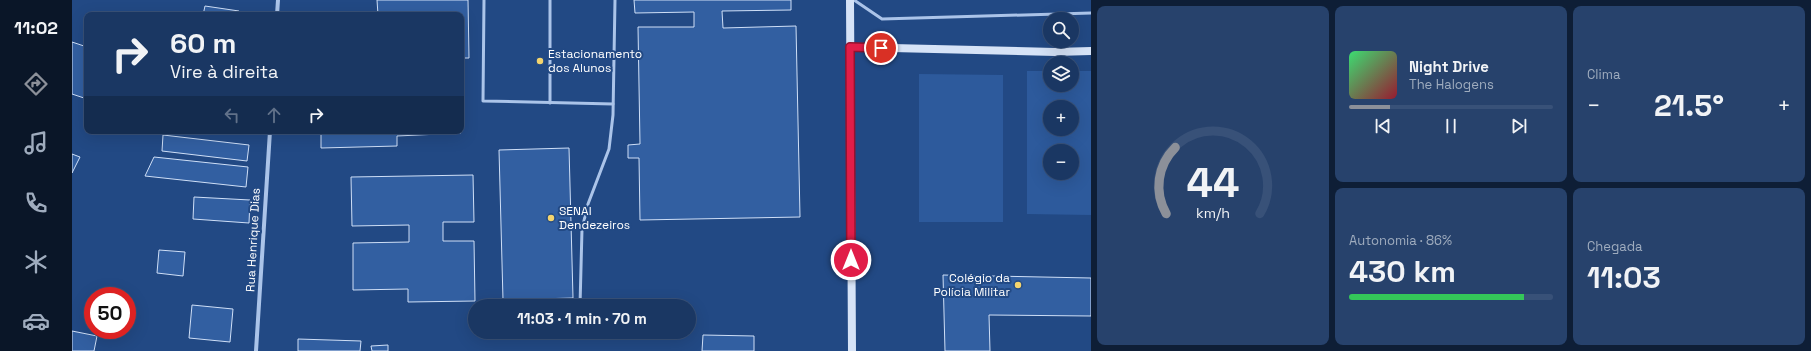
<!DOCTYPE html>
<html lang="pt">
<meta charset="utf-8">
<style>
body{margin:0;font-family:"Space Grotesk",sans-serif;background:#27426c;color:#f1f3f6;height:100vh;display:flex;flex-direction:column;font-size:15px;white-space:nowrap}
*{box-sizing:border-box;margin:0}
p{font-size:13px;color:#9facbe}
.icon{flex:none;width:22px;height:22px;fill:none;stroke:currentColor;stroke-width:2;stroke-linecap:round;stroke-linejoin:round}
.map{position:relative;flex:1;overflow:hidden}
.details{display:flex;flex-direction:column;gap:6px;padding:6px;background:#0e1e36;width:720px}
.details>*{flex:none}
.hud{position:absolute;left:12px;top:12px;width:380px;height:122px;border-radius:8px;box-shadow:0 4px 16px #0002,0 0 0 1px #385178;background:#1a3763;color:#f1f3f6;overflow:hidden}
.fabs{position:absolute;left:971px;top:12px;display:grid;gap:8px}
.fabs a{display:grid;place-items:center;width:36px;height:36px;border-radius:50%;background:#1a3763;box-shadow:0 4px 16px #0002,0 0 0 1px #385178;font-size:20px}
.speed{position:absolute;left:12px;top:287px;display:flex;gap:8px;font-size:20px;font-weight:700;text-align:center}
.speed>*{display:grid;place-content:center;width:52px;height:52px;border-radius:50%;background:#1a3763;box-shadow:0 4px 16px #0002,0 0 0 1px #385178;line-height:1}
.speed .limit{border:6px solid #d22;background:#fff;color:#111}
.pin{position:absolute;display:grid;place-items:center;width:34px;height:34px;color:#fff;margin:-17px;border:2px solid #fff;border-radius:50%;box-shadow:0 1px 4px #0007}
.me{position:absolute;width:44px;margin:-22px;rotate:0deg;stroke-linejoin:round;filter:drop-shadow(0 0 3px #0008)}
.turn{display:flex;align-items:center;gap:14px;height:84px;padding:0 20px;font-size:18px}
.turn .icon{width:52px;height:52px;stroke-width:2.5}
.turn b{display:block;font-size:28px;line-height:34px}
.lanes{display:flex;align-items:center;height:38px;padding:0 20px;background:#0003;justify-content:center;gap:20px;direction:ltr}
.lanes .off{opacity:.35}
.big{font-size:30px;font-weight:600;line-height:1.1}
.details .widget{flex:1;display:flex;flex-direction:column;justify-content:center;gap:6px;min-width:0;padding:0 14px;border-radius:8px;background:#27426c}
.details .dial{align-items:center;gap:0}
.dial svg{height:104px;overflow:visible;fill:none;stroke:#385178;stroke-width:7;stroke-linecap:round;text-anchor:middle}
.dial text{fill:#f1f3f6;stroke:none}
.song{display:flex;align-items:center;gap:12px}
.cover{width:48px;height:48px;border-radius:6px;background:linear-gradient(135deg,hsl(140 70% 55%),hsl(350 70% 35%))}
.played{height:4px;border-radius:2px;background:linear-gradient(90deg,#8c9099 20%,#385178 20%)}
.keys{display:flex;justify-content:space-around;direction:ltr}
.heat{display:flex;justify-content:space-between;align-items:center;font-size:22px;direction:ltr}
.charge{height:6px;border-radius:3px;background:linear-gradient(90deg,#34c759 86%,#385178 0)}
.details .tiles{flex:1;display:grid;gap:6px;grid-template-columns:repeat(3,1fr)}
.widget:first-child{grid-row:span 2}
.trip{position:absolute;left:396px;top:299px;width:228px;height:40px;border-radius:20px;background:#1a3763;box-shadow:0 4px 16px #0002,0 0 0 1px #385178;font-weight:600;line-height:40px;text-align:center}
main{display:flex;flex:1;min-height:0}
.tab-bar{display:flex;flex-direction:column;width:72px;justify-content:space-around;align-items:center;background:#0a1628;color:#9facbe}
.tab-bar .icon{width:28px;height:28px}
.tab-bar .on{color:#8c9099}
.tab-bar b{font-size:18px;color:#f1f3f6}
.map>svg:first-child{display:block}
</style>
<main>
<nav class="tab-bar">
<b>11:02</b>
<svg class="icon on" aria-label="directions" viewBox="0 0 24 24"><path d="M12 3l9 9-9 9-9-9zM9 14v-3h6M13 9l2 2-2 2"/></svg>
<svg class="icon" aria-label="music" viewBox="0 0 24 24"><path d="M9 18V5l10-2v13"/><circle cx="6" cy="18" r="3"/><circle cx="16" cy="16" r="3"/></svg>
<svg class="icon" aria-label="phone" viewBox="0 0 24 24"><path d="M5 4h4l2 5-3 2q2 4 5 5l2-3 5 2v4C11 20 4 13 5 4z"/></svg>
<svg class="icon" aria-label="climate" viewBox="0 0 24 24"><path d="M12 3v18M4 7l16 10M4 17L20 7"/></svg>
<svg class="icon" aria-label="car" viewBox="0 0 24 24"><path d="M5 17H2v-5l4-1 3-4h7l3 4 3 1v5h-3M9 17h6M6 11h13"/><circle cx="7" cy="17" r="2"/><circle cx="17" cy="17" r="2"/></svg>
</nav>
<div class="map">
<svg width="1019" height="351" viewBox="0 0 1019 351">
<rect width="100%" height="100%" fill="#224984"/>
<g fill="#2d5a9c" fill-rule="evenodd">
<path d="M955 71H978V85H1000V71H1019V215L955 214ZM978 107H1000V129H978ZM978 151H1000V173H978Z"/>
<path d="M847 74 931 75V222H847Z"/>
</g>
<g fill="#325fa1" stroke="#cfdff7">
<path d="M305 0H396L397 58H389V15H306Z"/>
<path d="M562 0H719V10L650 11 651 28 724 26 728 217 568 220 567 158H556V145L568 144 566 27H622V12L563 13Z"/>
<path d="M133 6 167 11V15H131Z"/>
<path d="M0 42 15 47V99L0 94Z"/>
<path d="M389 118V133L325 136V146L249 148V131H389Z"/>
<path d="M91 135 177 145 175 161 90 151Z"/>
<path d="M497 148 501 298 431 300 427 150Z"/>
<path d="M0 154 8 157 0 173Z"/>
<path d="M82 157 176 167 174 187 73 176Z"/>
<path d="M401 175 402 222H371V241H402L403 301 336 302V289L281 290V243L337 242V225L280 226 279 177Z"/>
<path d="M122 197 178 200 177 223 121 219Z"/>
<path d="M87 250 113 252 111 276 85 273Z"/>
<path d="M871 275 1019 278V316L917 315 918 351H873Z"/>
<path d="M120 305 161 309 158 342 117 338Z"/>
<path d="M0 331 25 336 22 351H0Z"/>
<path d="M631 335 682 336V351H630Z"/>
<path d="M226 339 289 341 288 351H226Z"/>
<path d="M316 345V351H300L299 346Z"/>
</g>
<g fill="none" stroke-linecap="round" stroke-linejoin="round">
<g stroke="#abc4e9" stroke-width="3">
<path d="M412 0 411 101 541 104"/>
<path d="M782 0 810 19 1019 13"/>
<path d="M478 103V0"/>
<path d="M508 306 510 229 516 204 537 149 541 115 543 0"/>
</g>
<g stroke="#abc4e9" stroke-width="4">
<path d="M205 15 206 0"/>
<path d="M184 351 198 131"/>
</g>
<g stroke="#d6e3f7" stroke-width="8">
<path d="M778 0 780 351"/>
<path d="M778 47 983 52 1019 51"/>
</g>
</g>
<g fill="none" stroke-linecap="round" stroke-linejoin="round">
<defs>
<path id="route" d="M779 260 778 47 809 48"/>
</defs>
<use href="#route" stroke="#92132f" stroke-width="10"/>
<use href="#route" stroke="#e11d48" stroke-width="7"/>
</g>
<g fill="#f4d46e" stroke="#224984" stroke-width="1.5">
<circle cx="468" cy="61" r="4"/>
<circle cx="479" cy="218" r="4"/>
<circle cx="946" cy="285" r="4"/>
</g>
<g text-anchor="middle" dominant-baseline="central" stroke-width="4" stroke-linejoin="round" paint-order="stroke">
<g font-size="12" fill="#fff" stroke="#224984" text-anchor="start">
<text x="476" y="54">Estacionamento<tspan x="476" dy="14">dos Alunos</tspan></text>
<text x="487" y="211">SENAI<tspan x="487" dy="14">Dendezeiros</tspan></text>
<text x="938" y="278" text-anchor="end">Colégio da<tspan x="938" dy="14">Polícia Militar</tspan></text>
</g>
<g font-size="12" fill="#fff" stroke="#224984">
<text transform="translate(181 240) rotate(-87)">Rua Henrique Dias</text>
</g>
</g>
</svg>
<div class="fabs">
<a><svg class="icon" aria-label="search" viewBox="0 0 24 24"><circle cx="10" cy="10" r="6"/><path d="M15 15l6 6"/></svg></a>
<a><svg class="icon" aria-label="layers" viewBox="0 0 24 24"><path d="M12 4l9 5-9 5-9-5zM3 14l9 5 9-5"/></svg></a>
<a>+</a>
<a>−</a>
</div>
<div class="speed"><div class="limit">50</div></div>
<div class="pin" style="left:809px;top:48px;background:#d93025"><svg class="icon" aria-label="arrive" viewBox="0 0 24 24"><path d="M6 21V4h12l-3 4 3 4H6"/></svg></div>
<svg class="me" style="left:779px;top:260px" viewBox="-20 -20 40 40"><circle r="17" fill="#e11d48" stroke="#fff" stroke-width="3"/><path d="M0-11L8 9 0 5-8 9z" fill="#fff"/></svg>
<div class="trip">11:03 · 1 min · 70 m</div>
<div class="hud">
<div class="turn"><svg class="icon" aria-label="right" viewBox="0 0 24 24"><path d="M7 20v-9h11M14 6l5 5-5 5"/></svg><div><b>60 m</b>Vire à direita</div></div>
<div class="lanes"><svg class="icon off" aria-label="left" viewBox="0 0 24 24"><path d="M17 20v-9H6M10 6l-5 5 5 5"/></svg><svg class="icon off" aria-label="ahead" viewBox="0 0 24 24"><path d="M12 20V5M6 11l6-6 6 6"/></svg><svg class="icon" aria-label="right" viewBox="0 0 24 24"><path d="M7 20v-9h11M14 6l5 5-5 5"/></svg></div>
</div>
</div>
<section class="details">
<div class="tiles">
<div class="widget dial"><svg viewBox="0 0 100 80">
<path d="M14 69A42 42 0 1 1 86 69"/>
<path d="M14 69A42 42 0 0 1 21 18" stroke="#8c9099"/>
<text x="50" y="56" font-size="32" font-weight="700">44</text>
<text x="50" y="72" font-size="11">km/h</text>
</svg></div>
<div class="widget">
<div class="song"><i class="cover"></i><div><b>Night Drive</b><p>The Halogens</p></div></div>
<div class="played"></div>
<div class="keys"><svg class="icon" aria-label="previous" viewBox="0 0 24 24"><path d="M18 5L8 12l10 7zM5 5v14"/></svg><svg class="icon" aria-label="pause" viewBox="0 0 24 24"><path d="M8 5v14M16 5v14"/></svg><svg class="icon" aria-label="next" viewBox="0 0 24 24"><path d="M6 5l10 7-10 7zM19 5v14"/></svg></div>
</div>
<div class="widget"><p>Clima</p>
<div class="heat"><a>−</a><b class="big">21.5°</b><a>+</a></div>
</div>
<div class="widget"><p>Autonomia · 86%</p><b class="big">430 km</b><div class="charge"></div></div>
<div class="widget"><p>Chegada</p><b class="big">11:03</b></div>
</div>
</section>
</main>
